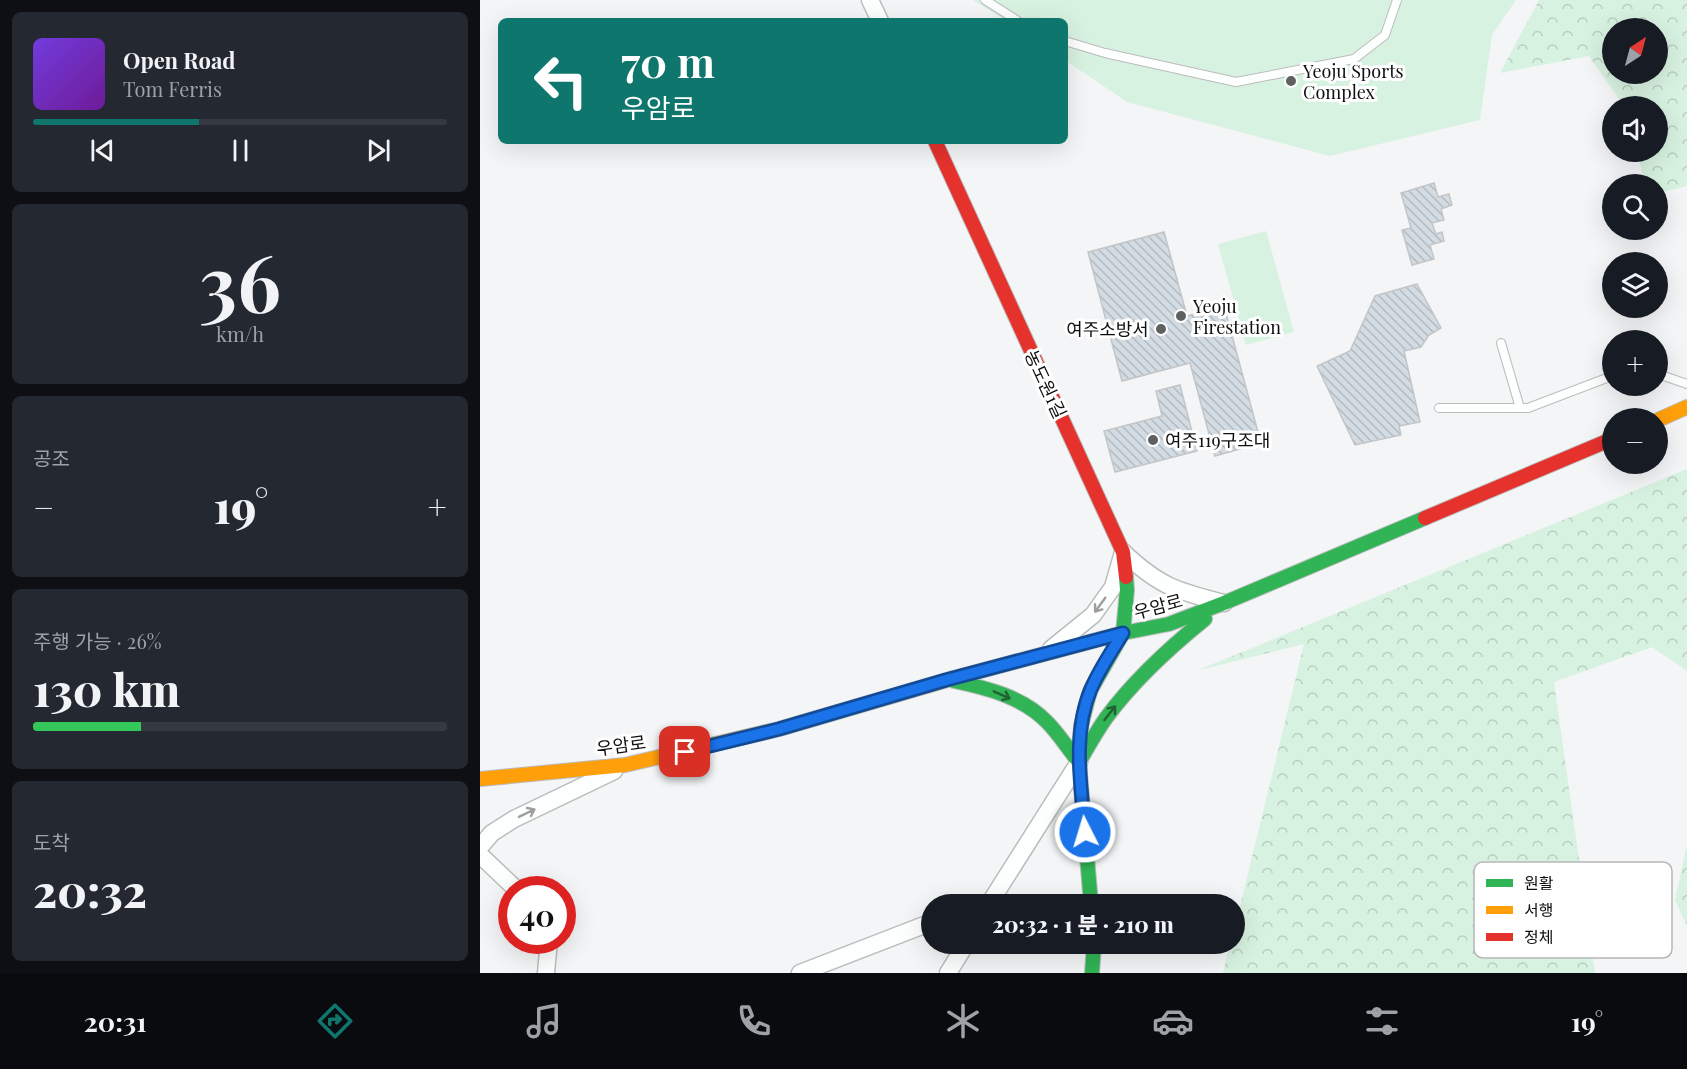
<!DOCTYPE html>
<html lang="ko">
<meta charset="utf-8">
<style>
body{margin:0;font-family:"Playfair Display","Noto Sans KR",serif;background:#242831;color:#f1f3f6;height:100vh;display:flex;flex-direction:column;font-size:22px;white-space:nowrap}
*{box-sizing:border-box;margin:0}
p{font-size:20px;color:#9ea1a6}
.icon{flex:none;width:33px;height:33px;fill:none;stroke:currentColor;stroke-width:2;stroke-linecap:round;stroke-linejoin:round}
.map{position:relative;flex:1;overflow:hidden}
.sheet{display:flex;flex-direction:column;gap:12px;padding:12px;background:#0d0f14;width:480px}
.sheet>*{flex:none}
.guide{position:absolute;left:18px;top:18px;width:570px;height:126px;border-radius:9px;box-shadow:0 6px 24px #0002;background:#0f766e;color:#fff;overflow:hidden}
.needle{width:39px;rotate:36deg}
.controls{position:absolute;left:1122px;top:18px;display:grid;gap:12px}
.controls a{display:grid;place-items:center;width:66px;height:66px;border-radius:50%;background:#171b24;box-shadow:0 6px 24px #0002;font-size:30px}
.speed{position:absolute;left:18px;top:876px;display:flex;gap:12px;font-size:30px;font-weight:700;text-align:center}
.speed>*{display:grid;place-content:center;width:78px;height:78px;border-radius:50%;background:#171b24;box-shadow:0 6px 24px #0002;line-height:1}
.speed .limit{border:9px solid #d22;background:#fff;color:#111}
.pin{position:absolute;display:grid;place-items:center;width:51px;height:51px;color:#fff;margin:-26px;border-radius:12px;box-shadow:0 3px 9px #0006}
.me{position:absolute;width:66px;margin:-33px;rotate:355deg;stroke-linejoin:round;filter:drop-shadow(0 0 4px #0008)}
.turn{display:flex;align-items:center;gap:21px;height:126px;padding:0 24px;font-size:27px}
.turn .icon{width:78px;height:78px;stroke-width:2.5}
.turn b{display:block;font-size:42px;line-height:51px}
.big{font-size:45px;font-weight:800;line-height:1.1}
.sheet .card{flex:1;display:flex;flex-direction:column;justify-content:center;gap:9px;min-width:0;padding:0 21px;border-radius:9px;background:#242831}
.sheet .dial{align-items:center;gap:0}
.dial b{font-size:78px;line-height:1}
.song{display:flex;align-items:center;gap:18px}
.cover{width:72px;height:72px;border-radius:9px;background:linear-gradient(135deg,hsl(260 70% 55%),hsl(280 70% 35%))}
.played{height:6px;border-radius:3px;background:linear-gradient(90deg,#0f766e 40%,#363941 40%)}
.keys{display:flex;justify-content:space-around;direction:ltr}
.heat{display:flex;justify-content:space-between;align-items:center;font-size:33px;direction:ltr}
.charge{height:9px;border-radius:4px;background:linear-gradient(90deg,#34c759 26%,#363941 0)}
.trip{position:absolute;left:441px;top:894px;width:324px;height:60px;border-radius:30px;background:#171b24;box-shadow:0 6px 24px #0002;font-weight:800;line-height:60px;text-align:center}
.tab-bar{display:flex;height:96px;justify-content:space-around;align-items:center;background:#090b0e;color:#9ea1a6}
.tab-bar .icon{width:42px;height:42px}
.tab-bar .on{color:#0f766e}
.tab-bar b{font-size:27px;color:#f1f3f6}
main{display:flex;flex:1;min-height:0}
.map>svg:first-child{display:block}
</style>
<main>
<section class="sheet">
<div class="card">
<div class="song"><i class="cover"></i><div><b>Open Road</b><p>Tom Ferris</p></div></div>
<div class="played"></div>
<div class="keys"><svg class="icon" aria-label="previous" viewBox="0 0 24 24"><path d="M18 5L8 12l10 7zM5 5v14"/></svg><svg class="icon" aria-label="pause" viewBox="0 0 24 24"><path d="M8 5v14M16 5v14"/></svg><svg class="icon" aria-label="next" viewBox="0 0 24 24"><path d="M6 5l10 7-10 7zM19 5v14"/></svg></div>
</div>
<div class="card dial"><b>36</b><p>km/h</p></div>
<div class="card"><p>공조</p>
<div class="heat"><a>−</a><b class="big">19°</b><a>+</a></div>
</div>
<div class="card"><p>주행 가능 · 26%</p><b class="big">130 km</b><div class="charge"></div></div>
<div class="card"><p>도착</p><b class="big">20:32</b></div>
</section>
<div class="map">
<svg width="1207" height="973" viewBox="0 0 1207 973">
<defs>
<pattern id="forest-crowns" width="20" height="18" patternUnits="userSpaceOnUse" patternTransform="scale(1.5)"><rect width="20" height="18" fill="#d8f2e1"/><path d="M2 6a3 3 0 1 1 6 0M12 15a3 3 0 1 1 6 0" fill="none" stroke="#b8cec0"/></pattern>
<pattern id="building-back-hatch" width="6" height="6" patternUnits="userSpaceOnUse" patternTransform="scale(1.5)"><rect width="6" height="6" fill="#d3dbe3"/><path d="M-1 5l2 2M0 0l6 6M5-1l2 2" fill="none" stroke="#b4bbc2"/></pattern>
</defs>
<rect width="100%" height="100%" fill="#f4f5f6"/>
<g fill="url(#forest-crowns)" fill-rule="evenodd">
<path d="M1059 0H1207V186L1178 193V184H1165L1157 152H1178V106H1144L1109 56 1020 73ZM1132 28H1178V74H1132Z"/>
<path d="M1207 469V671L1172 647 1074 682 1115 973H743L750 944H754L755 927 824 644 716 671Z"/>
<path d="M1207 844V926L1195 900Z"/>
</g>
<g fill="#d8f2e1">
<path d="M493 0H1036L1012 35 1000 120 850 156 647 102 585 60V21H526Z"/>
<path d="M786 231 814 332 766 345 738 244Z"/>
</g>
<g fill="url(#building-back-hatch)" stroke="#c4c5c6" stroke-width="1.5">
<path d="M954 183 958 197 969 194 972 205 961 209 964 220 952 223 956 234 962 232 964 241 950 245 954 259 932 265 922 230 931 228 921 193Z"/>
<path d="M684 232 707 316 744 306 781 443 735 456 710 363 642 381 608 252Z"/>
<path d="M937 284 961 328 949 335 941 347 924 351 940 422 919 426 921 435 875 445 837 366 870 351 895 296Z"/>
<path d="M700 385 717 451 635 472 624 431 682 416 676 391Z"/>
</g>
<g fill="none" stroke-linecap="round" stroke-linejoin="round">
<defs>
<g id="lane">
<path d="M505 0 538 21"/>
<path d="M585 41 625 53 756 82 874 59 905 35 917 0"/>
<path d="M1021 343 1040 408"/>
<path d="M1178 374 1207 384"/>
<path d="M959 408H1048L1132 376"/>
</g>
<g id="street">
<path d="M390 0 400 21"/>
<path d="M571 649 613 615 633 587 643 552C679 586 696 591 744 603"/>
<path d="M0 847 12 833 34 819 134 771"/>
<path d="M0 855 37 890"/>
<path d="M509 904 599 762"/>
<path d="M66 973 69 940"/>
<path d="M320 973 452 922"/>
<path d="M468 973 486 944"/>
</g>
<g id="fast">
<path d="M474 678 643 633 689 624 744 603 945 518"/>
<path d="M474 681C507 688 543 697 567 722 579 734 588 749 599 762 608 747 616 732 626 718 654 680 689 648 725 619"/>
<path d="M611 904 599 762 601 726 610 691 643 633 647 590 646 577"/>
<path d="M612 973 614 944"/>
</g>
<g id="slow">
<path d="M1178 420 1207 407"/>
<path d="M0 779 145 765 299 729 474 678"/>
</g>
<g id="jam">
<path d="M455 141 643 552 646 577"/>
<path d="M945 518 1132 439"/>
</g>
</defs>
<use href="#lane" stroke="#bbbcbd" stroke-width="10"/>
<use href="#street" stroke="#bbbcbd" stroke-width="19"/>
<use href="#fast" stroke="#bbbcbd" stroke-width="16"/>
<use href="#slow" stroke="#bbbcbd" stroke-width="16"/>
<use href="#jam" stroke="#bbbcbd" stroke-width="16"/>
<use href="#lane" stroke="#fdfefe" stroke-width="8"/>
<use href="#street" stroke="#fdfefe" stroke-width="16"/>
<use href="#fast" stroke="#30b455" stroke-width="14"/>
<use href="#slow" stroke="#ff9f0a" stroke-width="14"/>
<use href="#jam" stroke="#e5322d" stroke-width="14"/>
</g>
<defs><path id="oneway-shaft" d="M-6 0H5M1.5-3L5.5 0L1.5 3" fill="none" stroke-width="1.6" stroke-linecap="round" stroke-linejoin="round" transform="scale(1.5)"/></defs>
<g stroke="#9e9e9f">
<use href="#oneway-shaft" transform="translate(620 605) rotate(126)"/>
<use href="#oneway-shaft" transform="translate(47 813) rotate(-26)"/>
</g>
<g stroke="#206232">
<use href="#oneway-shaft" transform="translate(522 695) rotate(24)"/>
<use href="#oneway-shaft" transform="translate(630 713) rotate(-52)"/>
</g>
<g fill="none" stroke-linecap="round" stroke-linejoin="round">
<defs>
<path id="route" d="M205 752 299 729 466 680 643 633C632 651 619 670 611 689 592 733 601 786 605 832"/>
</defs>
<use href="#route" stroke="#114b97" stroke-width="15"/>
<use href="#route" stroke="#1a73e8" stroke-width="10"/>
</g>
<g fill="#5f6060" stroke="#fff" stroke-width="2">
<circle cx="811" cy="81" r="6"/>
<circle cx="701" cy="316" r="6"/>
<circle cx="681" cy="329" r="6"/>
<circle cx="673" cy="440" r="6"/>
</g>
<g text-anchor="middle" dominant-baseline="central" stroke-width="6" stroke-linejoin="round" paint-order="stroke">
<g font-size="18" fill="#0f0f10" stroke="#fff" text-anchor="start">
<text x="823" y="71">Yeoju Sports<tspan x="823" dy="21">Complex</tspan></text>
<text x="713" y="306">Yeoju<tspan x="713" dy="21">Firestation</tspan></text>
<text x="669" y="329" text-anchor="end">여주소방서</text>
<text x="685" y="440">여주119구조대</text>
</g>
<g font-size="18" fill="#0f0f10" stroke="#fff">
<text transform="translate(566 384) rotate(65)">농도원1길</text>
<text transform="translate(678 606) rotate(-15)">우암로</text>
<text transform="translate(141 745) rotate(-8)">우암로</text>
</g>
</g>
<rect x="994" y="862" width="198" height="96" rx="9" fill="#fff" stroke="#b7b7b7" stroke-width="1.5"/>
<rect x="1006" y="879" width="27" height="8" fill="#30b455"/>
<rect x="1006" y="906" width="27" height="8" fill="#ff9f0a"/>
<rect x="1006" y="933" width="27" height="8" fill="#e5322d"/>
<g font-size="16" fill="#0f0f10">
<text x="1044" y="889">원활</text>
<text x="1044" y="916">서행</text>
<text x="1044" y="943">정체</text>
</g>
</svg>
<div class="controls">
<a><svg class="needle" viewBox="-14 -14 28 28"><path d="M0-13l5 13h-10z" fill="#e53935"/><path d="M0 13l5-13h-10z" fill="#9ea1a6"/></svg></a>
<a><svg class="icon" aria-label="sound" viewBox="0 0 24 24"><path d="M4 9h4l5-4v14l-5-4H4zM17 9q2 3 0 6"/></svg></a>
<a><svg class="icon" aria-label="search" viewBox="0 0 24 24"><circle cx="10" cy="10" r="6"/><path d="M15 15l6 6"/></svg></a>
<a><svg class="icon" aria-label="layers" viewBox="0 0 24 24"><path d="M12 4l9 5-9 5-9-5zM3 14l9 5 9-5"/></svg></a>
<a>+</a>
<a>−</a>
</div>
<div class="speed"><div class="limit">40</div></div>
<div class="pin" style="left:205px;top:752px;background:#d93025"><svg class="icon" aria-label="arrive" viewBox="0 0 24 24"><path d="M6 21V4h12l-3 4 3 4H6"/></svg></div>
<svg class="me" style="left:605px;top:832px" viewBox="-20 -20 40 40"><circle r="17" fill="#1a73e8" stroke="#fff" stroke-width="3"/><path d="M0-11L8 9 0 5-8 9z" fill="#fff"/></svg>
<div class="trip">20:32 · 1 분 · 210 m</div>
<div class="guide">
<div class="turn"><svg class="icon" aria-label="left" viewBox="0 0 24 24"><path d="M17 20v-9H6M10 6l-5 5 5 5"/></svg><div><b>70 m</b>우암로</div></div>
</div>
</div>
</main>
<nav class="tab-bar">
<b>20:31</b>
<svg class="icon on" aria-label="directions" viewBox="0 0 24 24"><path d="M12 3l9 9-9 9-9-9zM9 14v-3h6M13 9l2 2-2 2"/></svg>
<svg class="icon" aria-label="music" viewBox="0 0 24 24"><path d="M9 18V5l10-2v13"/><circle cx="6" cy="18" r="3"/><circle cx="16" cy="16" r="3"/></svg>
<svg class="icon" aria-label="phone" viewBox="0 0 24 24"><path d="M5 4h4l2 5-3 2q2 4 5 5l2-3 5 2v4C11 20 4 13 5 4z"/></svg>
<svg class="icon" aria-label="climate" viewBox="0 0 24 24"><path d="M12 3v18M4 7l16 10M4 17L20 7"/></svg>
<svg class="icon" aria-label="car" viewBox="0 0 24 24"><path d="M5 17H2v-5l4-1 3-4h7l3 4 3 1v5h-3M9 17h6M6 11h13"/><circle cx="7" cy="17" r="2"/><circle cx="17" cy="17" r="2"/></svg>
<svg class="icon" aria-label="filters" viewBox="0 0 24 24"><path d="M4 7h16M4 17h16"/><circle cx="9" cy="7" r="2"/><circle cx="15" cy="17" r="2"/></svg>
<b>19°</b>
</nav>
